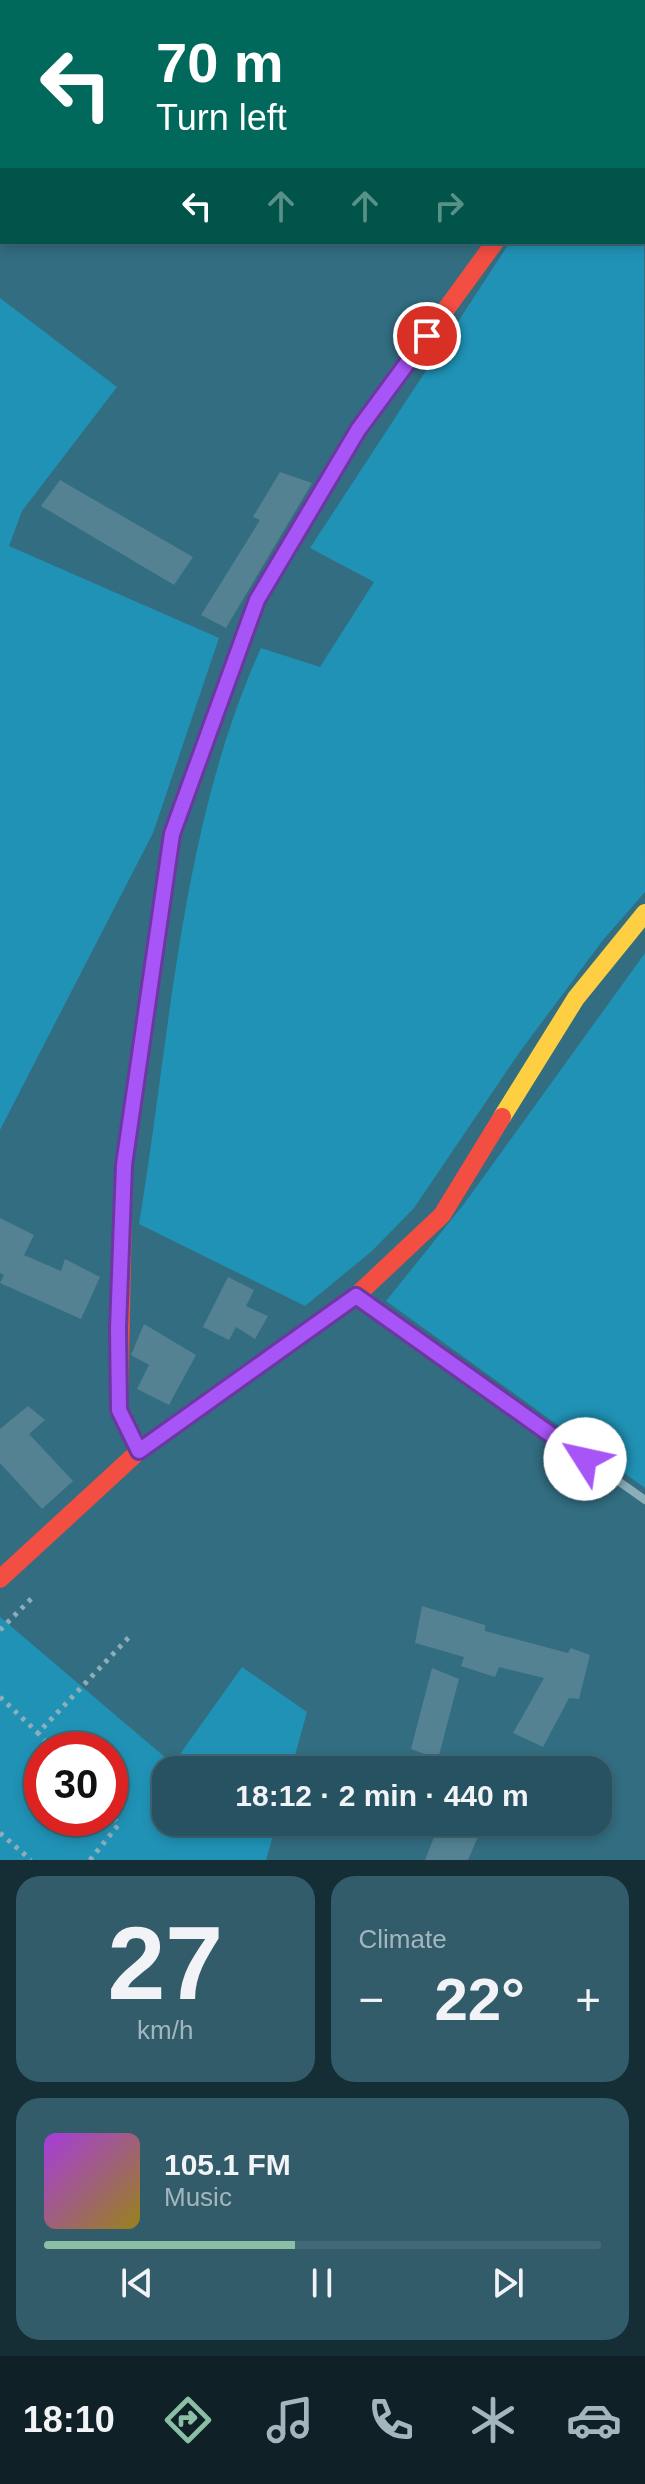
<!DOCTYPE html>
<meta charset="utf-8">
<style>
body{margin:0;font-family:Arial,sans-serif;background:#325c6a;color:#f1f3f6;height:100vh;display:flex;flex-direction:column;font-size:30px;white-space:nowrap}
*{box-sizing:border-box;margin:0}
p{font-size:26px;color:#a4b6bd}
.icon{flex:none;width:44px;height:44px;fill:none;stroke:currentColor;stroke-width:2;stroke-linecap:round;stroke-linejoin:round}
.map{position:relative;height:1860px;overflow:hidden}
.drawer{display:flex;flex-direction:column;gap:16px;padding:16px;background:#152d35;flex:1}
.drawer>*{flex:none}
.guide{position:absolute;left:0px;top:0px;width:646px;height:244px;box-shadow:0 4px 12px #0003,0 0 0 2px #426976;background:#00695c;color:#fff;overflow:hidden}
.speed{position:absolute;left:24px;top:1732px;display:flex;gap:16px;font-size:40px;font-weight:700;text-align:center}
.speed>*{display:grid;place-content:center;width:104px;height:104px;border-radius:50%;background:#265261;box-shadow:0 4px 12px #0003,0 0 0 2px #426976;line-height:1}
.speed .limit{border:12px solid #d22;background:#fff;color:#111}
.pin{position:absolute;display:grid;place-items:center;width:68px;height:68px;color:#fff;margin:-34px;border:4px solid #fff;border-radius:50%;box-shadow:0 2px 8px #0007}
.me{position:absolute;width:88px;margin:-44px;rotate:305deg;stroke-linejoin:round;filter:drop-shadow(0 0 6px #0008)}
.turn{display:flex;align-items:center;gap:28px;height:168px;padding:0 24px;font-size:36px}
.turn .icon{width:104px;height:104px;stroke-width:2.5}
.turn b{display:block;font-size:56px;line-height:68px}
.lanes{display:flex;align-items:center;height:76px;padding:0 24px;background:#0003;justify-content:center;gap:40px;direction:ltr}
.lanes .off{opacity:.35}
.big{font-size:60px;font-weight:600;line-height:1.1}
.drawer .widget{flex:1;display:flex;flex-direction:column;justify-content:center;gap:12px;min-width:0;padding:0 28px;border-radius:24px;background:#325c6a}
.drawer .dial{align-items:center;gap:0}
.dial b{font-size:104px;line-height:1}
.song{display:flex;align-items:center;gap:24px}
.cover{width:96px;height:96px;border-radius:12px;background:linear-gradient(135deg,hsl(280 70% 55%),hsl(50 70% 35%))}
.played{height:8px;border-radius:4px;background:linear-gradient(90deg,#8abfa5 45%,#426976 45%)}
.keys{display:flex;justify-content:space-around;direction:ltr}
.heat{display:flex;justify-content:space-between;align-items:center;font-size:44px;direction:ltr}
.drawer .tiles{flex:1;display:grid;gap:16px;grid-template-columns:1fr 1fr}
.widget:last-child{grid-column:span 2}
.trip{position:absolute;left:152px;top:1756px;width:460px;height:80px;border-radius:24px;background:#265261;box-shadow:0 4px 12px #0003,0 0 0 2px #426976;font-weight:600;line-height:80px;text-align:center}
.dock{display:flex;height:128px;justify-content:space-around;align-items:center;background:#0f2127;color:#a4b6bd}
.dock .icon{width:56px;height:56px}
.dock .selected{color:#8abfa5}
.dock b{font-size:36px;color:#f1f3f6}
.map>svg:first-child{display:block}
</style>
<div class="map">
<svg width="645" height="1860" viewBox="0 0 645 1860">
<rect width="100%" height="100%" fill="#326d81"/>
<g fill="#2092b6" fill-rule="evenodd">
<path d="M644 210 645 892 603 940 519 1053 414 1208 372 1251 305 1306 139 1224C171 1032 180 827 261 648L320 667 374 582 310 548 510 242H644Z"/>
<path d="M0 298 117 387 22 511 9 546 219 638 153 833 0 1130Z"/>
<path d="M645 953V1488L386 1301 464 1204Z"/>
<path d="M0 1617 173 1764 242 1667 307 1712 291 1770H166V1822H277L266 1860H0ZM42 1750H110V1818H42Z"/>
</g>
<g fill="#548292">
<path d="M280 472 312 483 226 628 201 615 260 520 253 517Z"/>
<path d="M60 480 193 557 174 585 41 506Z"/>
<path d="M0 1218 34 1235 24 1255 61 1271 65 1259 100 1277 81 1319 0 1283 4 1275 0 1273Z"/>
<path d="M228 1277 254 1290 246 1306 268 1316 255 1339 236 1327 229 1340 203 1327Z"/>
<path d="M144 1324 196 1355 169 1405 137 1389 149 1365 131 1355Z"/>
<path d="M28 1406 45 1420 29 1434 73 1481 42 1509 0 1463V1429Z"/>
<path d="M422 1606 485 1625V1631L568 1653 571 1648 590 1655 579 1699 569 1698 543 1747 513 1733 544 1678 499 1667 495 1677 461 1666 464 1657 415 1643Z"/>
<path d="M432 1668 459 1679 438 1759 411 1749Z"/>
<path d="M440 1822 478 1837 468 1860H425Z"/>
</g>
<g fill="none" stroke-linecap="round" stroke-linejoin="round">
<g stroke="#8baeb9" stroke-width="5" stroke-dasharray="4 6" stroke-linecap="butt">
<path d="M0 1630 33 1597"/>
<path d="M0 1697 38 1733"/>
<path d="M53 1750 38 1733 132 1634"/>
<path d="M0 1833 31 1860"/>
<path d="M90 1860 119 1824 110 1814"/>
</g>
<g stroke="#8baeb9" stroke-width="8">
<path d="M644 56 645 54"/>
<path d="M358 1297 645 1500"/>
</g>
<path stroke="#16e098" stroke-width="18" d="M161 909 172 834 257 600 265 586"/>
<path stroke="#ffcf43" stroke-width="18" d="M502 1117 576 998 645 913"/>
<g stroke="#f24e42" stroke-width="18">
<path d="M265 586 358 430 495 242"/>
<path d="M139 1451 119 1410 124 1165 161 909"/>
<path d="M0 1579 139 1451 356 1296 442 1215 502 1117"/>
</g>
</g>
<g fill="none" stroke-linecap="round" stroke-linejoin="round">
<defs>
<path id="route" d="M427 336 358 430 257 600 172 834 124 1165 118 1328 119 1410 139 1451 356 1296 585 1459"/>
</defs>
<use href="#route" stroke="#6d37a1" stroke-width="20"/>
<use href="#route" stroke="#a855f7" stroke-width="14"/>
</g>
</svg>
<div class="speed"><div class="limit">30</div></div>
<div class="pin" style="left:427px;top:336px;background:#d93025"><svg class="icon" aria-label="arrive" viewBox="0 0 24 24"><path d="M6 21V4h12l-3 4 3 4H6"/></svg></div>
<svg class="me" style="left:585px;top:1459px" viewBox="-20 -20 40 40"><circle r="19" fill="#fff"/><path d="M0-13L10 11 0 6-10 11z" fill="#a855f7"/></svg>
<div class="trip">18:12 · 2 min · 440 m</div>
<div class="guide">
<div class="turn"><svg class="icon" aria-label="left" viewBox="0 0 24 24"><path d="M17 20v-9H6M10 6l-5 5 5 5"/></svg><div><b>70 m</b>Turn left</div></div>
<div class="lanes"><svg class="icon" aria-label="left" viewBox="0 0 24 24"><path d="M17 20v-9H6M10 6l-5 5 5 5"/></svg><svg class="icon off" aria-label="ahead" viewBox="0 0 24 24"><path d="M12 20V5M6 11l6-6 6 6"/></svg><svg class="icon off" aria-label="ahead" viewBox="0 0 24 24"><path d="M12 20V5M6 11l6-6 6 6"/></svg><svg class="icon off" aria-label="right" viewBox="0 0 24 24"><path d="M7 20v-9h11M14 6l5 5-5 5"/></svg></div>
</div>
</div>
<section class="drawer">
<div class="tiles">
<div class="widget dial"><b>27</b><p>km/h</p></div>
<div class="widget"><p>Climate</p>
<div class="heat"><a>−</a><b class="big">22°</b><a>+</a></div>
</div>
<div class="widget">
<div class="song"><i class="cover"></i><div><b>105.1 FM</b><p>Music</p></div></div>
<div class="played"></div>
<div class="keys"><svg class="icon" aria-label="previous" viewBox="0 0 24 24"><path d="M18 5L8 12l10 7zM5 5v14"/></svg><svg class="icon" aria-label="pause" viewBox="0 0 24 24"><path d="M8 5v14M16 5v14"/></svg><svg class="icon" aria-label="next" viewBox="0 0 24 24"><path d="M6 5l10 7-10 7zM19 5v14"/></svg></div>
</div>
</div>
</section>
<nav class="dock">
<b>18:10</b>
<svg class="icon selected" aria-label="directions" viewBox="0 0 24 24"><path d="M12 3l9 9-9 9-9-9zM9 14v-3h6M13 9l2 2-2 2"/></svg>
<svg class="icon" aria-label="music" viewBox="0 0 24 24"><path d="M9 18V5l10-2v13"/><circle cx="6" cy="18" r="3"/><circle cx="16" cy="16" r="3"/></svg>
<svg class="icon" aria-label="phone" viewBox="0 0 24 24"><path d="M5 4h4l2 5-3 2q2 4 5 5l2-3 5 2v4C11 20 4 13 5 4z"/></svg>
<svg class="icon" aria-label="climate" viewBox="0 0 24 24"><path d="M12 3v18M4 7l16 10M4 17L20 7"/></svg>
<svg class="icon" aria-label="car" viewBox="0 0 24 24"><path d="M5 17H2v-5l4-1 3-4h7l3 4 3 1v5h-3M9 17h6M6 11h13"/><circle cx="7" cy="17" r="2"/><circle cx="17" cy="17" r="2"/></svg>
</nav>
